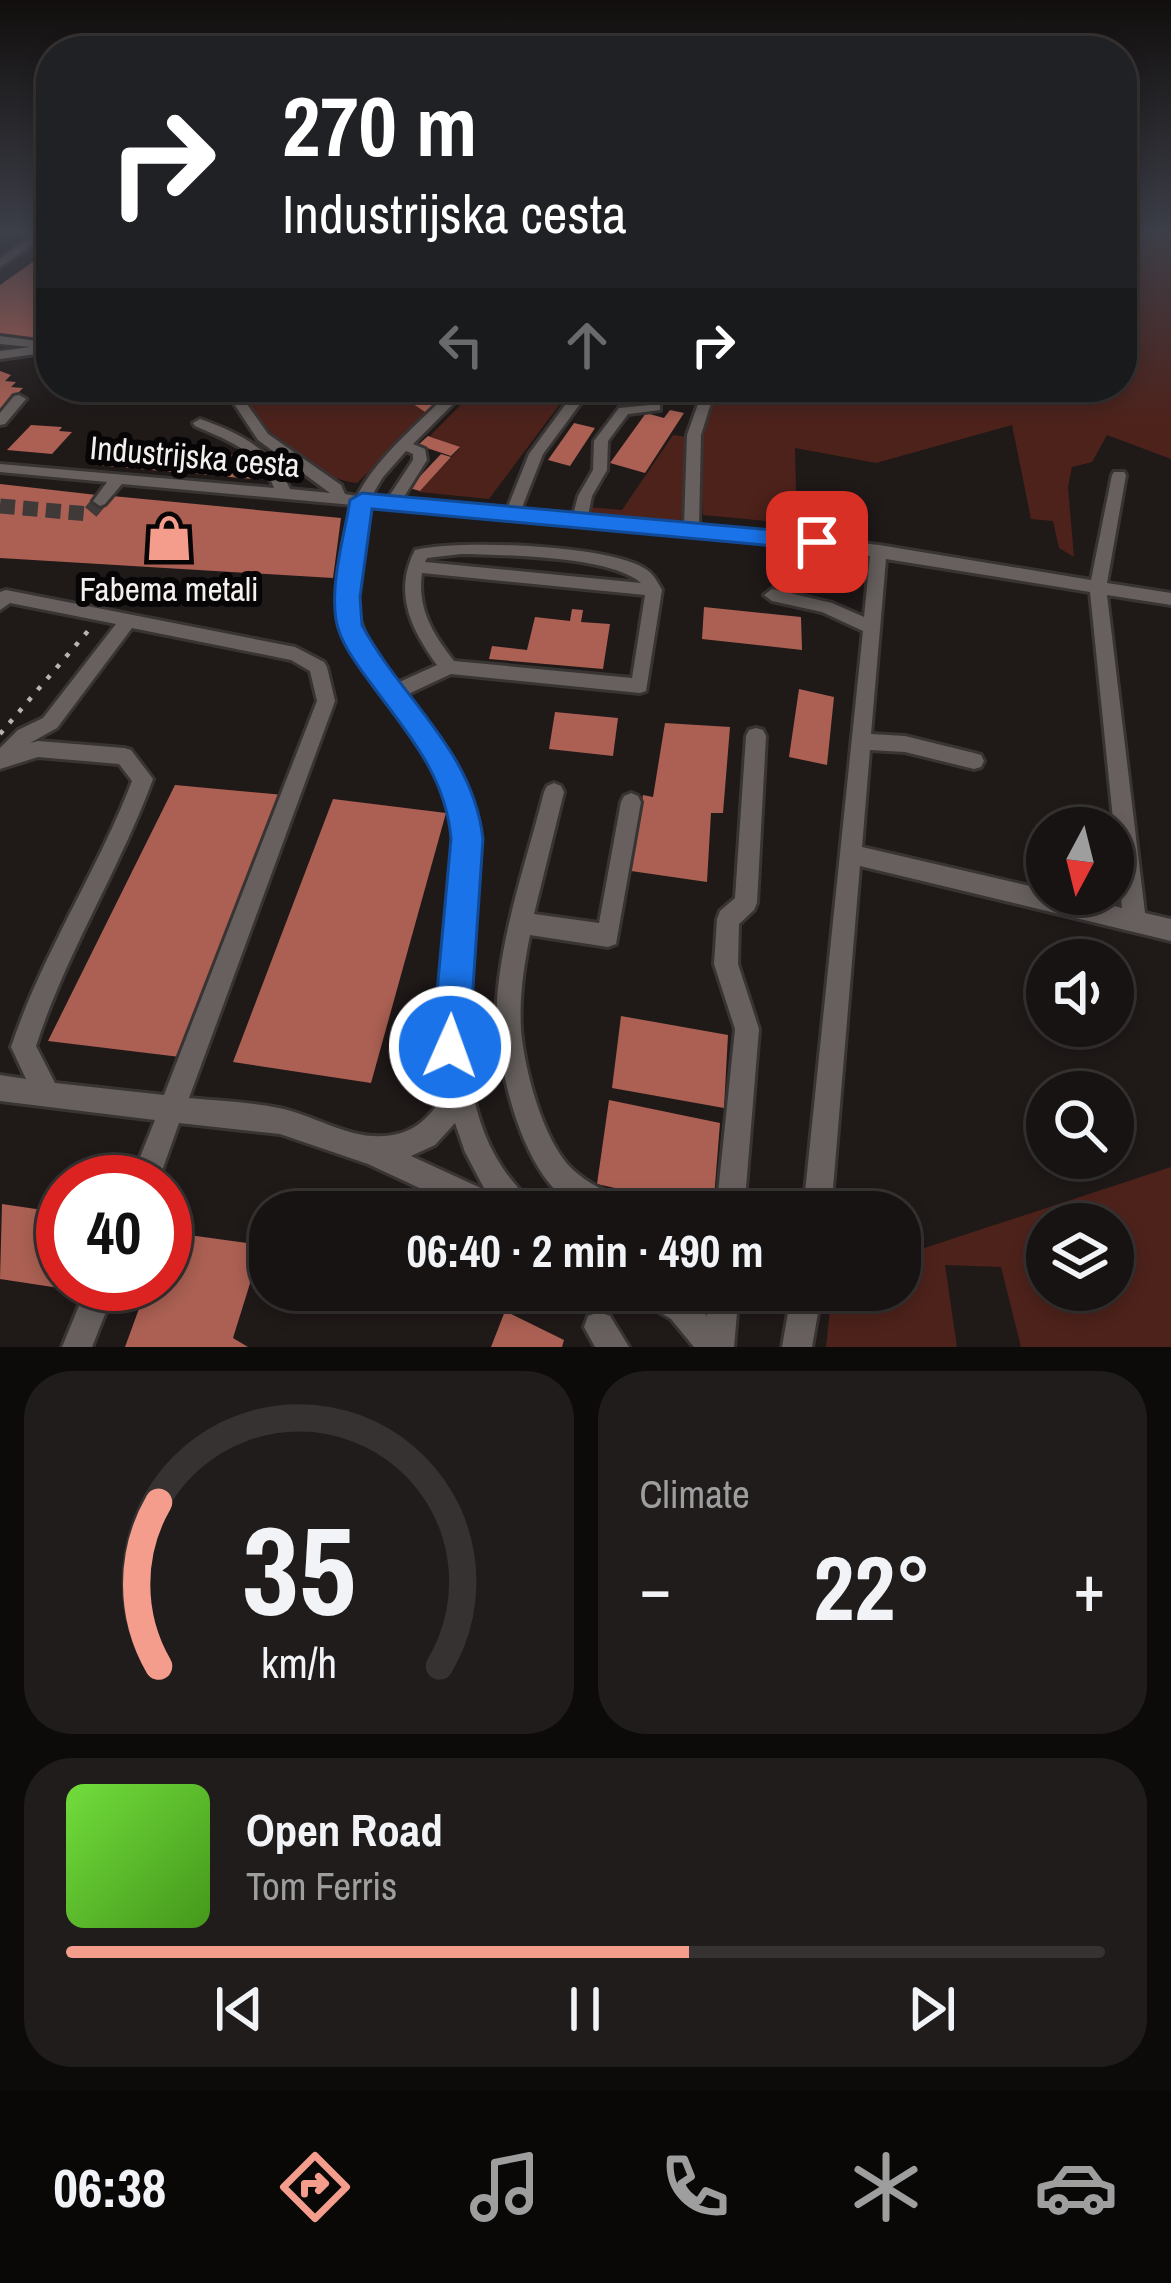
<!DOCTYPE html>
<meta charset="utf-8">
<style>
body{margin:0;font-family:"Archivo Narrow",sans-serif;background:#201c1b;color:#f1f3f6;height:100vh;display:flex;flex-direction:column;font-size:45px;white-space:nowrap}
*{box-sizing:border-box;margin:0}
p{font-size:39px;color:#9e9e9f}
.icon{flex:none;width:66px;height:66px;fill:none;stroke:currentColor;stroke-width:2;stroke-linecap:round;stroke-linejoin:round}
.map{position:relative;height:1347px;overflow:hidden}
.drawer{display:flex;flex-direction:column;gap:24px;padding:24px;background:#0d0a0a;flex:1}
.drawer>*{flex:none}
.banner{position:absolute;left:36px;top:36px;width:1101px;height:366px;border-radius:48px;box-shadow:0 6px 18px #0003,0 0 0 3px #363232;background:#202124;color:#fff;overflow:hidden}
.needle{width:78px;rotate:187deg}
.tools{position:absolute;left:1026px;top:807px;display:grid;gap:24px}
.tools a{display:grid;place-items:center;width:108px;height:108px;border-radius:50%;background:#171312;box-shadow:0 6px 18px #0003,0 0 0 3px #363232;font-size:60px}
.speed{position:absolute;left:36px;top:1155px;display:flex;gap:24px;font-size:60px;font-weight:700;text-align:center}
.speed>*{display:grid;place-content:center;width:156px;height:156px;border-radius:50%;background:#171312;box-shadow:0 6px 18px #0003,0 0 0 3px #363232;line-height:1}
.speed .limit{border:18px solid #d22;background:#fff;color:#111}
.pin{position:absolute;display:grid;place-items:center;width:102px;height:102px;color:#fff;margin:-51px;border-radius:24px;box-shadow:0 6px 18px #0006}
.me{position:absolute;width:132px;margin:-66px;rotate:2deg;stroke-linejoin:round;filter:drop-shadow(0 0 9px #0008)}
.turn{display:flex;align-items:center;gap:42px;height:252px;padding:0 48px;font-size:54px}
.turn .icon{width:156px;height:156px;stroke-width:2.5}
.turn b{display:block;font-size:84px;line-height:102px}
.lanes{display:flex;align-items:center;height:114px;padding:0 48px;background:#0003;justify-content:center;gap:60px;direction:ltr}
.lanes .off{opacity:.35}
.big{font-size:90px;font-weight:800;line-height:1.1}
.drawer .tile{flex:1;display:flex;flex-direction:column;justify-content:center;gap:18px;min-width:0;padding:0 42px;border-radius:48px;background:#201c1b}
.drawer .dial{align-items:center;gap:0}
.dial svg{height:312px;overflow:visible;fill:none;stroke:#363232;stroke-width:7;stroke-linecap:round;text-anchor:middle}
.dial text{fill:#f1f3f6;stroke:none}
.song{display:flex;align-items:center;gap:36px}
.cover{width:144px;height:144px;border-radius:18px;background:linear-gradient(135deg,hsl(100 70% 55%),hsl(100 70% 35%))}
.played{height:12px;border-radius:6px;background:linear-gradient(90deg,#f49d8d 60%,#363232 60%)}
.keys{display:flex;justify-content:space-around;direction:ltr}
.heat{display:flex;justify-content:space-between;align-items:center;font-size:66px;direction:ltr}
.drawer .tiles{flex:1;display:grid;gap:24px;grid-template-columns:1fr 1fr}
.tile:last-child{grid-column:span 2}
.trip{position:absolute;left:249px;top:1191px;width:672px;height:120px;border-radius:48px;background:#171312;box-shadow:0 6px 18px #0003,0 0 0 3px #363232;font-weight:800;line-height:120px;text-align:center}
.menu{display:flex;height:192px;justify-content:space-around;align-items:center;background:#090807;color:#9e9e9f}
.menu .icon{width:84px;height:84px}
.menu .selected{color:#f49d8d}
.menu b{font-size:54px;color:#f1f3f6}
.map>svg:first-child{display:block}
</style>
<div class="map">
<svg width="1171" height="1347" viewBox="0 0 1171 1347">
<rect width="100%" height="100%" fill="#1f1918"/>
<g fill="#4d221b" fill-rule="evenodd">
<path d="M1122 233H1171V459L1107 435 1092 462 1072 467 1068 487 1074 557 1059 548 1053 521 1031 519 1012 425 876 463 795 448 797 524 703 515 699 431 719 388 808 400 813 390 802 387H1122Z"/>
<path d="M257 387H415L403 397 429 414 357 483C310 477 268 437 246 397Z"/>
<path d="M478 387H598L585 400 566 396 489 499 419 492 460 448 430 436Z"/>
<path d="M673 435 688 437 682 519 673 523 588 516V507L622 510Z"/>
<path d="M1171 1167V1347H1021L1001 1267 945 1265 957 1347H826L832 1290H900V1256ZM1047 1224H1113V1290H1047Z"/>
</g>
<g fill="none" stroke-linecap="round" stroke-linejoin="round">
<path stroke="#843d31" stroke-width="3" d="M0 236 4 233"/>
</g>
<g fill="#ab6053">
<path d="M51 249V342L0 338V285Z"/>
<path d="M0 371 11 375 5 381 16 382 11 387 23 388 0 411Z"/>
<path d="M415 387H458L425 412 403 397Z"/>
<path d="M670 410 684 413 645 473 610 463 646 413 664 418Z"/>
<path d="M574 423 595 428 570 466 548 460Z"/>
<path d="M31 425 62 427 59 431 72 432 52 454 7 450Z"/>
<path d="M428 436 460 447 451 456 418 445Z"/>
<path d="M152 450 222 453 265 460 253 479 94 465 89 454 145 459Z"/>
<path d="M441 454 451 457 420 491 409 488Z"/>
<path d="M0 484 97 495 92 501 107 502 112 496 341 518 333 578 0 558Z"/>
<path d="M704 607 801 617 802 650 702 639Z"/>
<path d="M572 609 583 610 581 622 610 624 603 669 489 659 492 646 527 650 535 617 570 621Z"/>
<path d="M799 689 834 697 827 765 789 757Z"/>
<path d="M555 712 618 718 613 756 549 749Z"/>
<path d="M665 723 730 727 723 813H711L707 882 631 871 643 795 653 797Z"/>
<path d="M175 785 284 795 180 1057 48 1041Z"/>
<path d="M333 799 446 813 371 1083 233 1062Z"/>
<path d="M621 1016 728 1035 724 1108 612 1088Z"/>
<path d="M609 1100 720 1123 713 1210 597 1184Z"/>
<path d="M2 1204 63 1213V1284H81L79 1291 0 1279Z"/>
<path d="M167 1232 262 1245 233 1338 248 1347H125L148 1284H165Z"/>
<path d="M505 1311 564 1340 562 1347H491Z"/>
</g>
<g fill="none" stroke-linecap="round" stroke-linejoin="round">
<path stroke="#3f3938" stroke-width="15" stroke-dasharray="15 8" stroke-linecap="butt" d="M0 506 89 514 100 501"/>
<defs>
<g id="minor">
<path d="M30 237 51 238V244L36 242 0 267V259Z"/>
<path d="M0 336 38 341 39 346 51 344V352L0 359V351L30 347 0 344Z"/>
<path d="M223 387H235L268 434 341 485 345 494 357 496C379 454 419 424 451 390H461V396L413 444 425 449 427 460 402 500 507 509 529 454 568 401H578L580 404 543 454 521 510 573 515 578 496 593 470 594 441 619 408 660 404V410L628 414 608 441 607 470 592 496 588 516 684 525 687 435 704 387H716L701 435 699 526 879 545 1091 580 1112 475 1114 472H1124L1126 475 1107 583 1171 593V605L1107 595 1145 913 1171 919V941L860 866 831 1212H803L863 631 822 612 772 601 764 595 772 589 832 603 864 617 870 556 817 547 368 506C348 579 347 623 395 684L437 665C411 629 393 593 415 550 459 539 606 545 644 568 653 573 657 581 662 590L646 691 640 693 451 674 404 696C432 731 464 768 474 814 481 843 474 876 472 906 467 960 460 1018 469 1072 474 1106 483 1138 502 1167 512 1183 527 1195 534 1212H471L368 1164 280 1134 179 1123 158 1182H130L155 1120 0 1101V1075L26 1079 11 1047C42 954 97 872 132 781L119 764 38 757 0 769V748L18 730 43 718 116 624 10 603 0 610V592L6 590 295 647 324 662 327 667 335 701 189 1098C218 1101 250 1102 279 1108 321 1117 358 1146 401 1133 421 1127 438 1109 444 1089 448 1071 441 1045 441 1026 441 984 446 941 450 899 454 869 460 837 452 808 443 775 424 748 403 722 341 642 323 606 353 505L122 484 105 504 100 506 93 501 107 482 0 472V464L274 488C260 451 229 441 195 426L193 423 200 419C240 433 272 449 290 489L330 493 258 440ZM406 451 413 454V460L388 498 371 497 383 477ZM461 554C504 555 610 556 641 583L425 562 427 558ZM886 559 1090 592 1122 908 1064 894H1047V890L862 847 870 750 905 752 974 769 981 767 984 761 981 755 974 753 905 736 871 734ZM422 573 645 595 632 678 454 661C433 634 417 609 422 573ZM132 628 291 660 310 671 317 701 164 1095 55 1083 36 1046C66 953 119 871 153 779L131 750 124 748 38 741 30 743 57 728ZM455 1123 465 1152 485 1190 411 1156 435 1145Z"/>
<path d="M19 395 26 399 5 424 0 425V413L14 396Z"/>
<path d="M756 728 763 730 766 736 757 903 754 910 739 924 738 964 759 1029 744 1212H716L735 1029 714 964 717 919 720 911 735 898 746 736 749 730Z"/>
<path d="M554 783 561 786 564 792 534 914 599 923 621 802 624 796 631 793 638 796 641 802 616 944 608 947 530 935C524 966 519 997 521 1029 524 1069 543 1141 572 1169 588 1184 609 1193 629 1202L633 1212C619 1212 600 1215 587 1211 522 1191 494 1058 497 1000 502 929 527 860 544 792L547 786Z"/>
<path d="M774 1191 791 1202 795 1212H763L760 1205 764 1195Z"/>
<path d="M88 1284H117L92 1347H62Z"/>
<path d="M634 1290C673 1290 680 1285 707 1316L709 1290H739L734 1347H694L671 1319 639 1300Z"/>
<path d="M792 1290H822L812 1347H782Z"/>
<path d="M599 1312 610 1316 629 1347H595L584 1327 588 1316Z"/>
</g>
</defs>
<use href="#minor" stroke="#383433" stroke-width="6"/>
<use href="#minor" fill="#67605e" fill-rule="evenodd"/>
<path stroke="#b8b4b3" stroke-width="4.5" stroke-dasharray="4.5 10" stroke-linecap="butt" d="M0 734 88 631"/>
</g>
<linearGradient id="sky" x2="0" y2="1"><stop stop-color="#110e0d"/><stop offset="0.55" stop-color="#3c3e48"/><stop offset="1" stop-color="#3c3e48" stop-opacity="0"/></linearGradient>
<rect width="1171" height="422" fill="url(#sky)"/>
<path fill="#1a73e8" stroke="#114b97" stroke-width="3" d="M362 493 817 534 828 542 817 550 372 509 360 597 362 625C402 700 473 750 483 839L469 1047 464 1061 450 1066 437 1061 432 1047 451 839C446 776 408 734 372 685 358 666 340 643 336 620 330 582 344 538 350 500Z"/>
<defs>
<symbol id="shop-bare" viewBox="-9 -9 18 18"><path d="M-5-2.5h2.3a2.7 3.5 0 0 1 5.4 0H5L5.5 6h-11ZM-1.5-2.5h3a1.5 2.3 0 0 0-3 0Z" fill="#f49d8d" stroke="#070505" stroke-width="2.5" paint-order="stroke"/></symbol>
</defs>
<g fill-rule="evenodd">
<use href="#shop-bare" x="136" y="505" width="66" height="66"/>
</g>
<g text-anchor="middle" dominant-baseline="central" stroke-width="12" stroke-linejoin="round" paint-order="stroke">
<g font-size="33" fill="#f4f0ef" stroke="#070505">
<text transform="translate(195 456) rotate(5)">Industrijska cesta</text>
</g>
<g font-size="33" fill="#f4f0ef" stroke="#070505">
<text x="169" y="589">Fabema metali</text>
</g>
</g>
</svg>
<div class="tools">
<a><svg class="needle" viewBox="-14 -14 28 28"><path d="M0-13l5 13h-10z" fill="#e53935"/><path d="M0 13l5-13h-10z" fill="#9e9e9f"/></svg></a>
<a><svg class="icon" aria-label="sound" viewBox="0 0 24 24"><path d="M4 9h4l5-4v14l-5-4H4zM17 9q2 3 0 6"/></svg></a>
<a><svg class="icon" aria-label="search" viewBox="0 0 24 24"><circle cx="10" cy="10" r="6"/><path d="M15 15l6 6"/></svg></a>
<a><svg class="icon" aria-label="layers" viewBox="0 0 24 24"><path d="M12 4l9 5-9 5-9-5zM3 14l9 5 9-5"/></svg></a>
</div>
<div class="speed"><div class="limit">40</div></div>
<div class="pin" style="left:817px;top:542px;background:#d93025"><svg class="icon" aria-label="arrive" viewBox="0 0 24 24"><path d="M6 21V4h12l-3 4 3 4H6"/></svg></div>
<svg class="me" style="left:450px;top:1047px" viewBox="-20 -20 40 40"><circle r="17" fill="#1a73e8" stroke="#fff" stroke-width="3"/><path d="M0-11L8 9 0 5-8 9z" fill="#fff"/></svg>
<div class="trip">06:40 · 2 min · 490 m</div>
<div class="banner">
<div class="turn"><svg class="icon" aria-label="right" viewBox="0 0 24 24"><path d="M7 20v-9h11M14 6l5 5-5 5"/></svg><div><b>270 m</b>Industrijska cesta</div></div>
<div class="lanes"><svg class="icon off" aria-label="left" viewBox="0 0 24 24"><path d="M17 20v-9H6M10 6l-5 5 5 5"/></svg><svg class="icon off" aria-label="ahead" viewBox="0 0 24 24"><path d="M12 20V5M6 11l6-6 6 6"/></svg><svg class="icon" aria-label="right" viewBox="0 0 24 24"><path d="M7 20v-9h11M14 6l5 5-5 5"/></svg></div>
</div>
</div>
<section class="drawer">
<div class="tiles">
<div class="tile dial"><svg viewBox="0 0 100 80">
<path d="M14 69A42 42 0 1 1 86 69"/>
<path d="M14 69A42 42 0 0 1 14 27" stroke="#f49d8d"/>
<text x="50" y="56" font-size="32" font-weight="700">35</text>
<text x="50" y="72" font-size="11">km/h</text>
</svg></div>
<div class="tile"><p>Climate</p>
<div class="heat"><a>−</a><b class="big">22°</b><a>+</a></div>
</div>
<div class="tile">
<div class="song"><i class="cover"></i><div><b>Open Road</b><p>Tom Ferris</p></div></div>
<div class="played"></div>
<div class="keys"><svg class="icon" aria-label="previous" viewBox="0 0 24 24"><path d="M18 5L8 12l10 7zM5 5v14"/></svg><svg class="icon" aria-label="pause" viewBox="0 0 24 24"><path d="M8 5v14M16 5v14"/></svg><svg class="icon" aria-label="next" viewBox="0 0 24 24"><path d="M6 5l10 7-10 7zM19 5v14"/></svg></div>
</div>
</div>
</section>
<nav class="menu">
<b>06:38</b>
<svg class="icon selected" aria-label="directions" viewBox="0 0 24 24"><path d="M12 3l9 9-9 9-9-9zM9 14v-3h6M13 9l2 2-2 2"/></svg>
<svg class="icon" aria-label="music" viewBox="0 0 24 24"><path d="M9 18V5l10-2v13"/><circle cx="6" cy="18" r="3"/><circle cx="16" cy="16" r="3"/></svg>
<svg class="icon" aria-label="phone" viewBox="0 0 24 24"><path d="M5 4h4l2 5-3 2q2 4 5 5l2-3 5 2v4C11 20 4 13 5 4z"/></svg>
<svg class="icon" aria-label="climate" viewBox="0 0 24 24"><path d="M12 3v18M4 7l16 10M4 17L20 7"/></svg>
<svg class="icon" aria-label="car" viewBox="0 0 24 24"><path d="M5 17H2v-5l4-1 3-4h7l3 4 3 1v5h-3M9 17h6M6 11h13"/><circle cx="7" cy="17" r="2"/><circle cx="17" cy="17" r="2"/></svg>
</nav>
